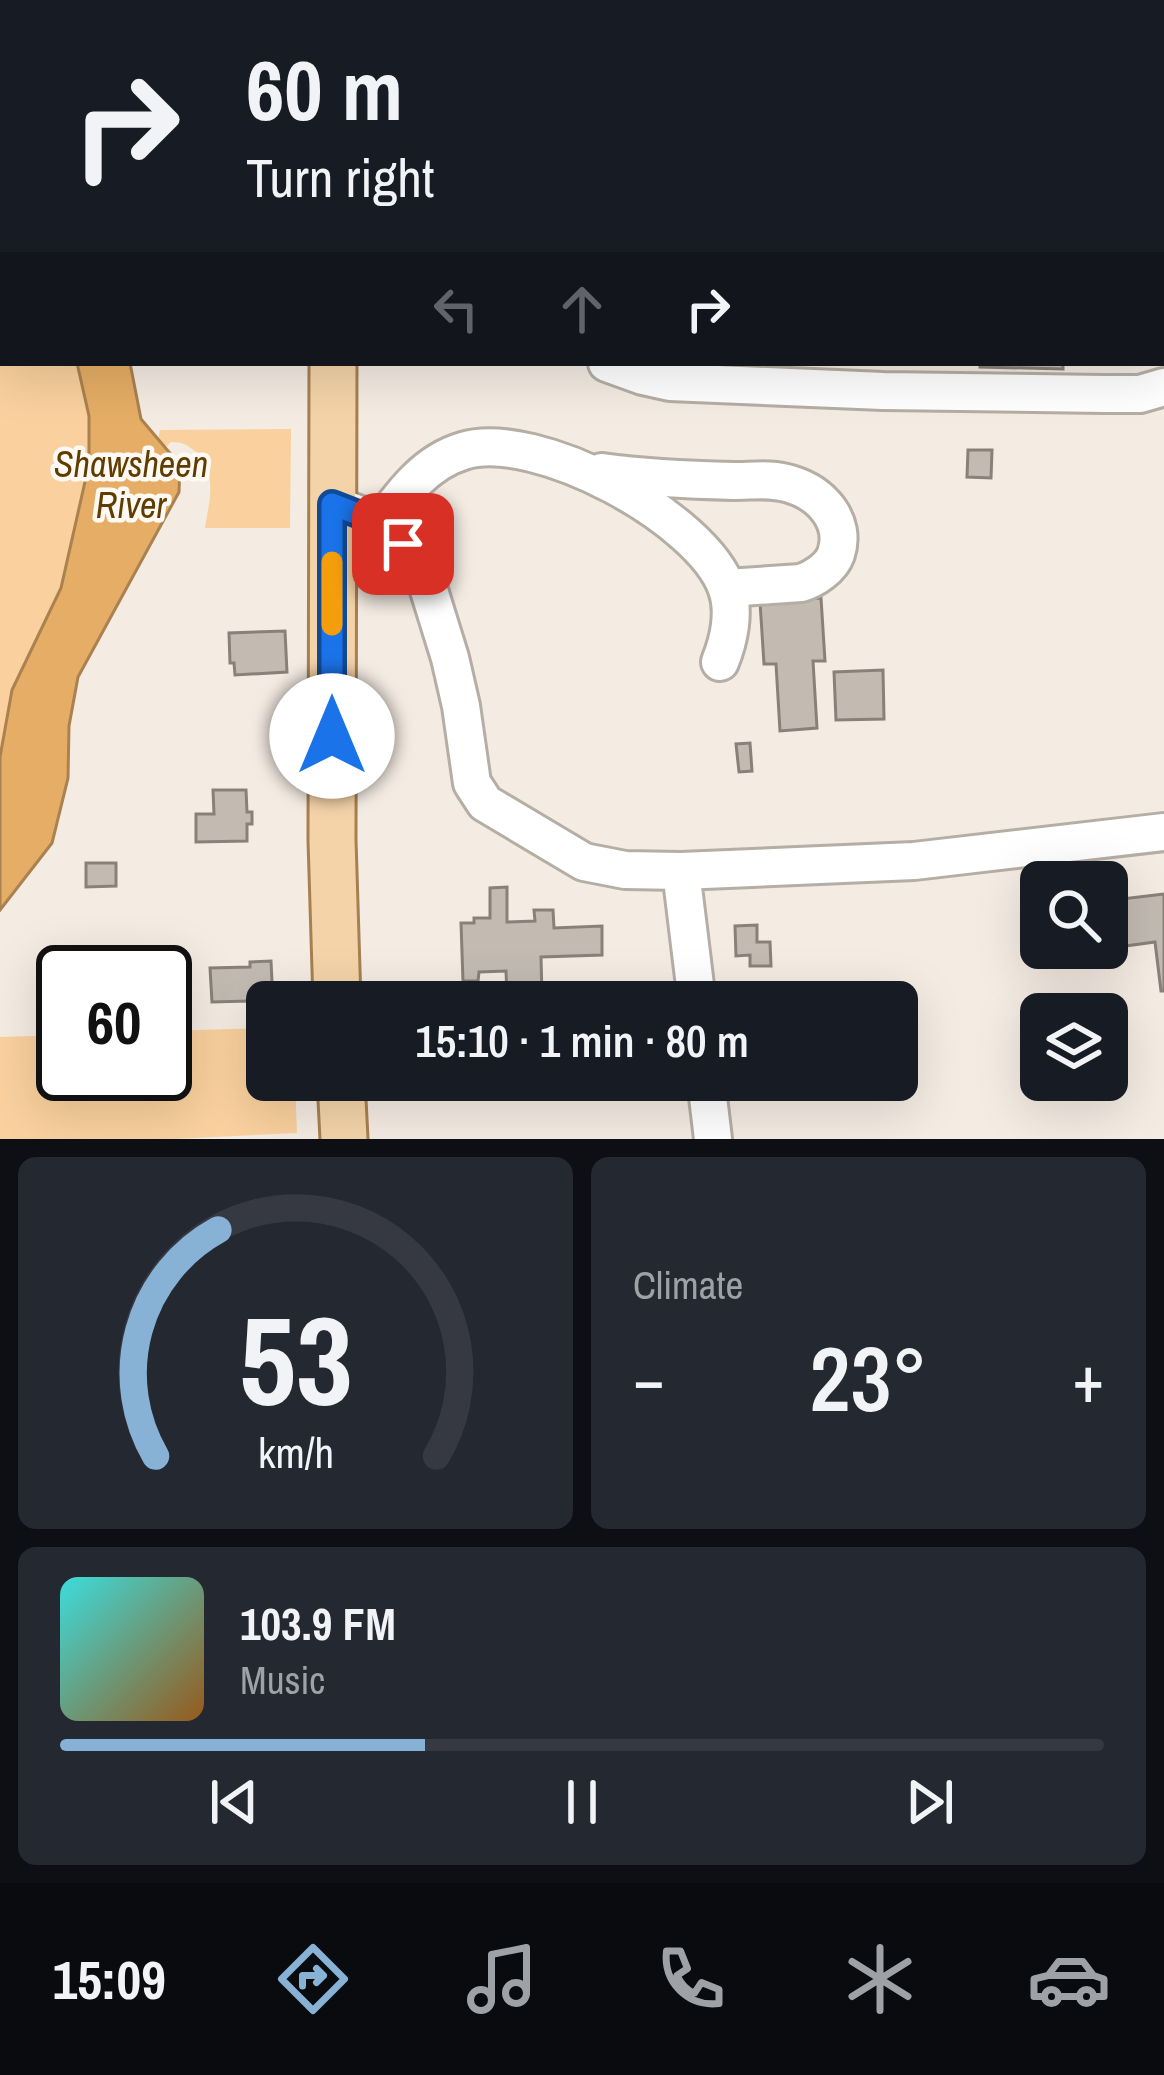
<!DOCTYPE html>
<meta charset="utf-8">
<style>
body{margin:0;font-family:"Archivo Narrow",sans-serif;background:#242831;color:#f1f3f6;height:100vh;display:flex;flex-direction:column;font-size:45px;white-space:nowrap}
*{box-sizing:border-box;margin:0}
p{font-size:39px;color:#9ea1a6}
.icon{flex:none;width:66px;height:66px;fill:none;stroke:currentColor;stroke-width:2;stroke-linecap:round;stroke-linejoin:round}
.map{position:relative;height:1139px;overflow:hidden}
.sheet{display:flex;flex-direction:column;gap:18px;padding:18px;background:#0d0f14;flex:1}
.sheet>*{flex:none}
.hud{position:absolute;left:0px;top:0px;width:1164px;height:366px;box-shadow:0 12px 48px #0002;background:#171b24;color:#f1f3f6;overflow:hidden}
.buttons{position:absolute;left:1020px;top:861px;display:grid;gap:24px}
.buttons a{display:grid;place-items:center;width:108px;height:108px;border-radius:18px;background:#171b24;box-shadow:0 12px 48px #0002;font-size:60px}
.speed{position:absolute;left:36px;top:945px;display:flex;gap:24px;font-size:60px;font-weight:700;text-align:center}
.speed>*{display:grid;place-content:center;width:156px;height:156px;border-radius:50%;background:#171b24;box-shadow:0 12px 48px #0002;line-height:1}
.speed .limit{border:6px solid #111;border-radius:18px;background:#fff;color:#111}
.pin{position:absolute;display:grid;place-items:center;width:102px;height:102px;color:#fff;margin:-51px;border-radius:24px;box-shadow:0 6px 18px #0006}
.me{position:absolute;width:132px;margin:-66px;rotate:0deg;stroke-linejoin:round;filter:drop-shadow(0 0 9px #0008)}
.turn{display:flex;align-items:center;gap:42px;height:252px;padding:0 48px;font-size:54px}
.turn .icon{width:156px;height:156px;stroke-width:2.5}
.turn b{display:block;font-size:84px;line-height:102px}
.lanes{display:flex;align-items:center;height:114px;padding:0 48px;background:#0003;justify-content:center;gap:60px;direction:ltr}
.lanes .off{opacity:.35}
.big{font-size:90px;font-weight:600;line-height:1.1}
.sheet .tile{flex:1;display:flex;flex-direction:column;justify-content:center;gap:18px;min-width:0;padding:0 42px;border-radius:18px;background:#242831}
.sheet .dial{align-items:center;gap:0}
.dial svg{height:312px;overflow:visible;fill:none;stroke:#363941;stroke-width:7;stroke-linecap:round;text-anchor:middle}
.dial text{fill:#f1f3f6;stroke:none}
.song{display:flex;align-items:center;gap:36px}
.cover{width:144px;height:144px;border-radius:18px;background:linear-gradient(135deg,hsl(180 70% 55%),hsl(30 70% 35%))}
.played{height:12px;border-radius:6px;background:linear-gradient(90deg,#88b1d6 35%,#363941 35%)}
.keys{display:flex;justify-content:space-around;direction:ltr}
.heat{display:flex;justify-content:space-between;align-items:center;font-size:66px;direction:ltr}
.sheet .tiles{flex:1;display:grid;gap:18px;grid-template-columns:1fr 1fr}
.tile:last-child{grid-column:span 2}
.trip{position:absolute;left:246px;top:981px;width:672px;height:120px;border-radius:18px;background:#171b24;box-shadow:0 12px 48px #0002;font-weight:600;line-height:120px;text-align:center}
.tabs{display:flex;height:192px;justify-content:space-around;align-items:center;background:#090b0e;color:#9ea1a6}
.tabs .icon{width:84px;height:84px}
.tabs .on{color:#88b1d6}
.tabs b{font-size:54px;color:#f1f3f6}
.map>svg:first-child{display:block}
</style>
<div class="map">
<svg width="1164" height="1139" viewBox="0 0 1164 1139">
<rect width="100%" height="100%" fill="#f4ebe2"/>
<g fill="#f9d09e">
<path d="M0 252H3V363H113L93 462 84 470 89 479 91 512 0 795Z"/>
<path d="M291 429 290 528H205C209 501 218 475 197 453 188 445 183 442 171 442L160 453 156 450 160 430Z"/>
<path d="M267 1028V1080H295L297 1133 174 1139H0V1037L63 1035V1074H165V1031Z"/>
</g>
<path fill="#e5ad65" stroke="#aa824f" stroke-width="3" d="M77 363H130L141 419 180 465 179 492 78 677 69 726 68 778 52 843 0 910V757L12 690 61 588 89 464V416Z"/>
<g fill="#c3bbb2" stroke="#898179" stroke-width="3">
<rect x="154" y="0" width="68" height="3"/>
<path d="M677 0H763V3H678Z"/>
<path d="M980 363H1063V369L980 367Z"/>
<path d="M968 450H992L991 478 967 477Z"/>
<path d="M821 598 825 661H813L817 728 780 731 776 664H764L760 602Z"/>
<path d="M285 631 287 672 235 675 234 663H230L229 633Z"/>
<path d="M883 670 884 719 836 720 834 672Z"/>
<path d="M750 743 752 771 739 772 736 744Z"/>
<path d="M213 790H246L247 812H252V824H247V841L196 842V814H214Z"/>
<path d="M86 863H116V886L86 887Z"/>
<path d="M507 887V922L535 921 534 910H553L554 928 602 926V955L541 957 542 995 507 996 506 971 479 972 478 981H463L461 923H474V918H490V888Z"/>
<path d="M1164 894V991H1161L1155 942 1118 947 1113 900Z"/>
<path d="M757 925V942H770L771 966H750V955L736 956 735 926Z"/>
<path d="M271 961 273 1002H267V1007H249V1001L212 1002 210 968 250 967V962Z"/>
</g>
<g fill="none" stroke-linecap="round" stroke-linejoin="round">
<defs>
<g id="minor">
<path d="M0 54 3 55"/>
<path d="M1161 139 1164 140"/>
<path d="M607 363 643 376 670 382 883 391 1105 394H1140L1164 387"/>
<path d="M602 472C646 478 690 480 734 481 753 481 772 478 790 484 821 493 847 521 836 554 831 568 814 579 801 583L727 588"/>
<path d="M332 504 381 523 403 544 428 587 450 658 461 706 472 783 485 803 584 862 625 870 681 871"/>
<path d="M381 523C403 493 426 462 463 451 535 428 703 518 727 589 735 612 729 640 720 662"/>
<path d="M697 1002 681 871 914 861 1164 832"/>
<path d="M706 1080 713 1139"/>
</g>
<g id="major">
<path d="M332 0V3"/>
<path d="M333 363 332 840 337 1002"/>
<path d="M341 1080 344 1139"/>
</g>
</defs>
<use href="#minor" stroke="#b5aea4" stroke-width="42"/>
<use href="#major" stroke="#a68051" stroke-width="51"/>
<use href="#minor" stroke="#fff" stroke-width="36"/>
<use href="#major" stroke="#f4d3a8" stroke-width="45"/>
</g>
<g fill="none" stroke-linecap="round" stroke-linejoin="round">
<defs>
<path id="route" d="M332 736V504L381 523 403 544"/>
</defs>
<use href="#route" stroke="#114b97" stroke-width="30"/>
<use href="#route" stroke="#1a73e8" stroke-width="21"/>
<path stroke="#f59e0b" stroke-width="21" d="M332 625V562"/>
</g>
<g text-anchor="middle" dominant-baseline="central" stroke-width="9" stroke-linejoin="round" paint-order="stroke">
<g font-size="36" font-style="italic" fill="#603c00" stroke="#fef9f3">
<text x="131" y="464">Shawsheen<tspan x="131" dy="41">River</tspan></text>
</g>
</g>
</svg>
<div class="buttons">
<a><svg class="icon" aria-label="search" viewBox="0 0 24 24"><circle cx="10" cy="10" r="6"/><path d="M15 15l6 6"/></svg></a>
<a><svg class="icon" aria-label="layers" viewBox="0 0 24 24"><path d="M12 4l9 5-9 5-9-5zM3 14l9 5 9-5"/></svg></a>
</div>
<div class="speed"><div class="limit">60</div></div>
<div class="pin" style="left:403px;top:544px;background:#d93025"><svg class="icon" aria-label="arrive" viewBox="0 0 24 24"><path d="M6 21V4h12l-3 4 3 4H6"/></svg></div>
<svg class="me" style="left:332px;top:736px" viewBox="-20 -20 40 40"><circle r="19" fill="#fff"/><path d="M0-13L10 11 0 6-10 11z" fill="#1a73e8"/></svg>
<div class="trip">15:10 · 1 min · 80 m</div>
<div class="hud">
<div class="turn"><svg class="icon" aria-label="right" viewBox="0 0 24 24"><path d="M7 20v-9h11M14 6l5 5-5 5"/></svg><div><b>60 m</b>Turn right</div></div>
<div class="lanes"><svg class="icon off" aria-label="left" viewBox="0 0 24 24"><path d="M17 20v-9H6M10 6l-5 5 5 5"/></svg><svg class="icon off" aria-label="ahead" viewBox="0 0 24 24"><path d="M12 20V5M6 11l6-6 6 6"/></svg><svg class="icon" aria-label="right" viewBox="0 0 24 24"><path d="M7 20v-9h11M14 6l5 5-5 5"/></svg></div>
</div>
</div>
<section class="sheet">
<div class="tiles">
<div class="tile dial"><svg viewBox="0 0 100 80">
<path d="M14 69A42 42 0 1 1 86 69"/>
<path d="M14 69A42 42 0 0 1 30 11" stroke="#88b1d6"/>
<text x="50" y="56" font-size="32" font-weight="700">53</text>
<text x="50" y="72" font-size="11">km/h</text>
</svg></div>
<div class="tile"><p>Climate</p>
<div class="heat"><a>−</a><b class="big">23°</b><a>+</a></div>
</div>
<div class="tile">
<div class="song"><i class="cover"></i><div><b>103.9 FM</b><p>Music</p></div></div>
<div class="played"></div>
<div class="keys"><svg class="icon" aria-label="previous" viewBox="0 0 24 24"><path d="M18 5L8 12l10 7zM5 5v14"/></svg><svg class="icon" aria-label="pause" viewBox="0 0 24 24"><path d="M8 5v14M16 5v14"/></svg><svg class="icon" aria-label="next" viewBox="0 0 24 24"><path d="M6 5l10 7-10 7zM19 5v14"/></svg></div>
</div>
</div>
</section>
<nav class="tabs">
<b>15:09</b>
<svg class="icon on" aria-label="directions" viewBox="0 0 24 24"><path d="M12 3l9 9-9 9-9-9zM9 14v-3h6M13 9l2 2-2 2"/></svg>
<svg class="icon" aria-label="music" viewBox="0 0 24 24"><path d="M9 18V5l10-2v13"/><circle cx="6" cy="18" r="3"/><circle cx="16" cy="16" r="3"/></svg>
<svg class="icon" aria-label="phone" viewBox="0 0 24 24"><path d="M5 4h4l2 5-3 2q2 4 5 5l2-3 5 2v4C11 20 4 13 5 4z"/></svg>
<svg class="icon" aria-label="climate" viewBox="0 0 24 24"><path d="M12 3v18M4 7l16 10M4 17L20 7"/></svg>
<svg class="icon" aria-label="car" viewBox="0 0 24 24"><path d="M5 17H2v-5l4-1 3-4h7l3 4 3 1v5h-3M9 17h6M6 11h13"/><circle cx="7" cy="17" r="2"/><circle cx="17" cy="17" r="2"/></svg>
</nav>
